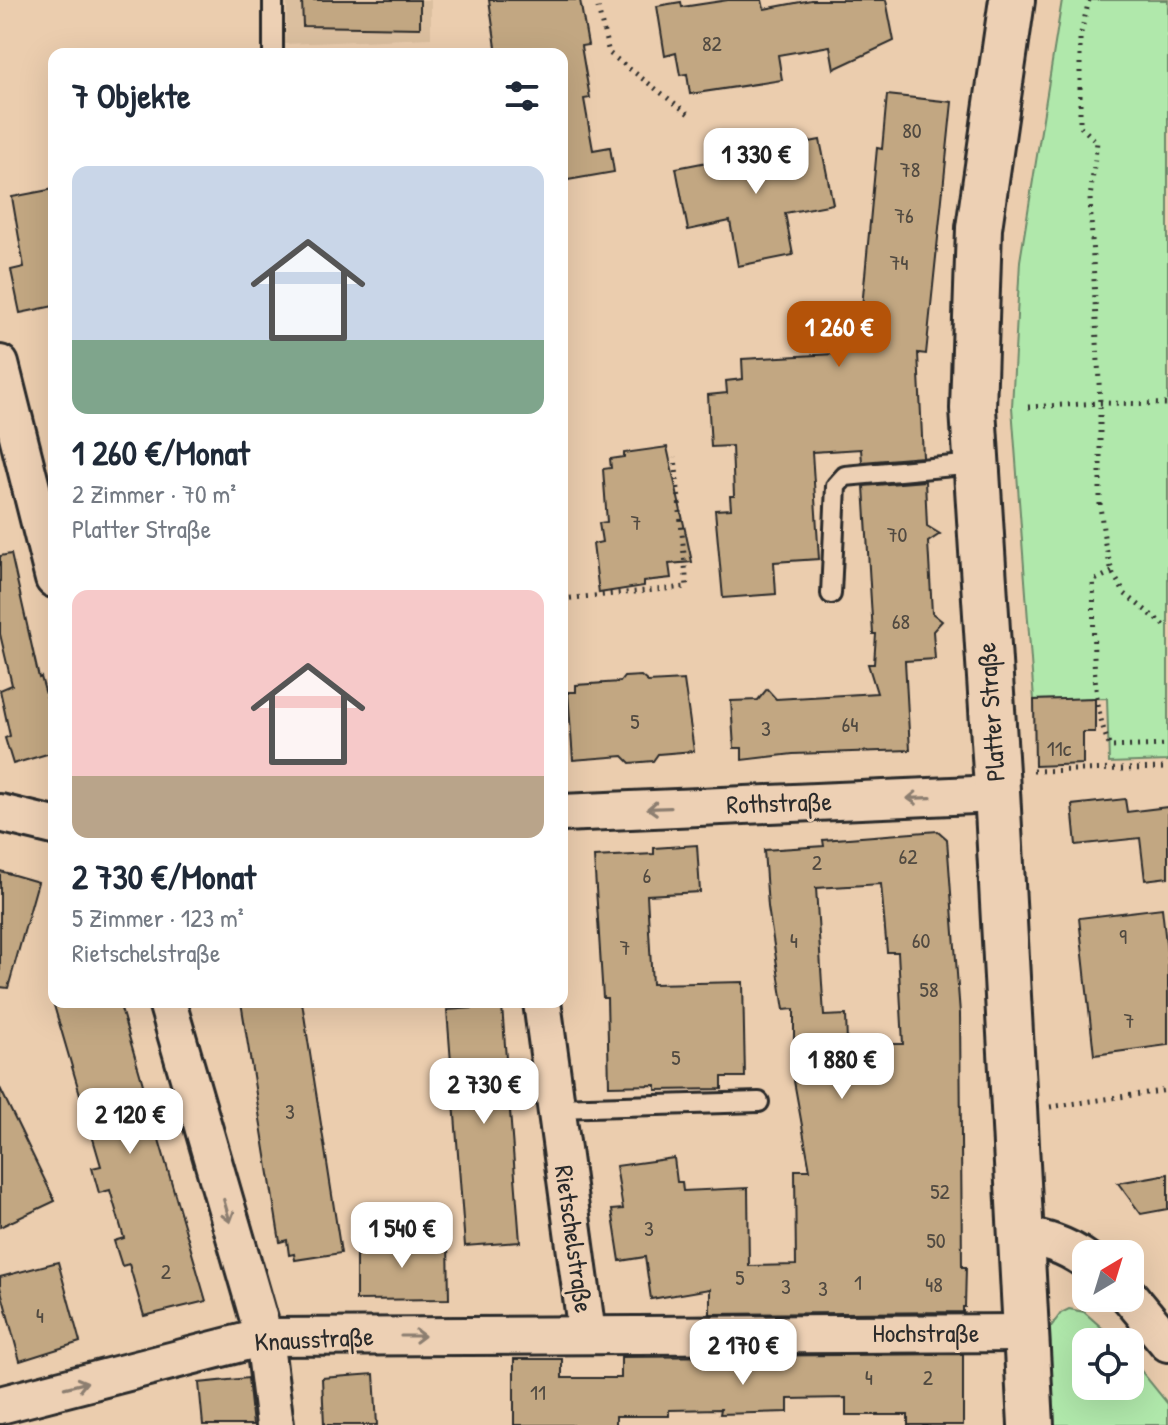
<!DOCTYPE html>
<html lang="de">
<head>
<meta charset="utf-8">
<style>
  body { margin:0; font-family:"Patrick Hand",sans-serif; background:#f6f6f7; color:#1f2937; height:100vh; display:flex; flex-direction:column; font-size:30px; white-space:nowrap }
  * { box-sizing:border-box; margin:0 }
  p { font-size:26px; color:#747a83 }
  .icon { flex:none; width:44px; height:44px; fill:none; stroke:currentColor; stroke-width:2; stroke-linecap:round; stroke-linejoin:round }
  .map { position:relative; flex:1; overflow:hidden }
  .panel { position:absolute; left:48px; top:48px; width:520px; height:960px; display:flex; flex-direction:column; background:#fff; border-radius:16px; box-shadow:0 8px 32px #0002 }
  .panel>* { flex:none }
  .needle { width:52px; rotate:38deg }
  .controls { position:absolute; left:1072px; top:1240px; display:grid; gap:16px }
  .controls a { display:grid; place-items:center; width:72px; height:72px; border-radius:16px; background:#fff; box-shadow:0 8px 32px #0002; font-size:40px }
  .price { position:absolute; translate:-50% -68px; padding:0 18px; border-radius:16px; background:#fff; color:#222; font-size:26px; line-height:52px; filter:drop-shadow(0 2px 4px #0008) }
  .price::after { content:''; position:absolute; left:50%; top:48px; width:24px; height:18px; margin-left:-12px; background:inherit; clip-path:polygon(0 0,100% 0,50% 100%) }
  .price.selected { background:#b45309; color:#fff }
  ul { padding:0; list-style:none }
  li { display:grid; align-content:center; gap:16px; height:424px; padding:0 24px }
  li span { display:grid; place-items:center; height:248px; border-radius:16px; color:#555 }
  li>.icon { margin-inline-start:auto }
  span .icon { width:144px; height:144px; fill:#fffc; stroke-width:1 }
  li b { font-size:34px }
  h2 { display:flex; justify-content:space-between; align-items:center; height:96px; padding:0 24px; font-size:34px }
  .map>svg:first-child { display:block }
  .built { fill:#dbbf9f }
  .green { fill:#b0e8ab; stroke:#6e8a6b; stroke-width:2 }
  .building { fill:#c2a782; stroke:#2b2b2b; stroke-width:2; fill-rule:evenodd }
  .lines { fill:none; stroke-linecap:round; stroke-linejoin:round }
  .service-casing { stroke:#2b2b2b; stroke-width:24 }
  .minor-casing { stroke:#2b2b2b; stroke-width:42 }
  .secondary-casing { stroke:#2b2b2b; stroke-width:50 }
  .path { stroke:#2b2b2b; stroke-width:5; stroke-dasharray:2 6; stroke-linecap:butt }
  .service { stroke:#edd0b4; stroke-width:18 }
  .minor { stroke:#edd0b4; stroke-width:36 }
  .secondary { stroke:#edd0b4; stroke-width:44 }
  .oneway { stroke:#8c7e70 }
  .labels { text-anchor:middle; stroke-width:6; stroke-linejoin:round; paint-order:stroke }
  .number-label { font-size:22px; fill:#514a41 }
  .street-label { font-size:26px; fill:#2b2b2b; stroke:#edd0b4 }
</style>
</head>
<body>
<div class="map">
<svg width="1168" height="1425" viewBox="0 0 1168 1425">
  <rect width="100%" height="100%" fill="#ebcdae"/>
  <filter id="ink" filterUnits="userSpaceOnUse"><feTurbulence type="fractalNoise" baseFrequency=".0125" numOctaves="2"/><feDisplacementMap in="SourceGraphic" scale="16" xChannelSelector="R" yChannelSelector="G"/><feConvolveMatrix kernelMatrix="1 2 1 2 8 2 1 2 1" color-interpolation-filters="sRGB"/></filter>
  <g filter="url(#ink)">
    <polygon class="built" points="287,0 431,0 431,38 285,44"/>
    <g class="green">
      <polygon points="1062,0 1168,0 1168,761 1109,763 1107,698 1034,700 1012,407 1020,261"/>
      <polygon points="1069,1309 1084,1312 1118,1342 1086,1342 1086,1386 1130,1386 1130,1357 1168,1404 1168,1425 1052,1425 1050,1328 1061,1313"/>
    </g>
    <g class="building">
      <polygon points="302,0 420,0 420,28 303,26"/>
      <polygon points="489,0 580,0 588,45 581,46 590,98 584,99 593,150 610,147 614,172 562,181 562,54 497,54"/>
      <polygon points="728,0 762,0 764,9 811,0 886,0 894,41 834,69 830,46 778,55 782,80 690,94 687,74 680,75 676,53 665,56 657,6 681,2 682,7"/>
      <polygon points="887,95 952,102 926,354 918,353 923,457 862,462 861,449 812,452 819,559 774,562 776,594 723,598 715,510 731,509 730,496 734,496 732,446 711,447 708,395 727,393 726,381 743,379 742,359 852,353 853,339 859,339 877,148 882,149"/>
      <polygon points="820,140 833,204 785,213 793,255 738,266 730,221 688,230 676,168"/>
      <polygon points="54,189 54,306 20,313 11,270 24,267 12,197"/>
      <polygon points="667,447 692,562 669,564 671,578 644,581 644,586 599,593 593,544 602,542 599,523 607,522 603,469 611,468 610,459 624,457 624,453"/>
      <polygon points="925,481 927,526 940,534 928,542 932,613 942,621 933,631 935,659 905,661 910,750 793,754 742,760 742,748 734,748 731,701 758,700 767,689 776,699 877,693 868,664 874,664 876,634 873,634 864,486"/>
      <polygon points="11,554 39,678 41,677 54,723 54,752 13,764 5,738 10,736 0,690 12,685 0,634 0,556"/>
      <polygon points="641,676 648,682 684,680 694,751 658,754 653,761 630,763 623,756 573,760 568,692 576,692 576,685 620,682 624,677"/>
      <polygon points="1095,698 1095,732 1083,732 1083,764 1035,766 1034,700"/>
      <polygon points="1125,799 1127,812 1168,807 1168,877 1145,880 1140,838 1076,845 1072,805"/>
      <path d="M 938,831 L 947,839 L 960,1014 L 962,1267 L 966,1267 L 965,1307 L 963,1307 L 963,1312 L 710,1314 L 710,1289 L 651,1299 L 645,1257 L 620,1261 L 612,1210 L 623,1209 L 616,1166 L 674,1158 L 677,1182 L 682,1182 L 683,1191 L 748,1188 L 749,1266 L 796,1265 L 795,1170 L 810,1170 L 794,1081 L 794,1009 L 784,1010 L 768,907 L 764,850 L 824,846 L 823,840 ZM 881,884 L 887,952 L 898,952 L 903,1044 L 847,1044 L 846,1015 L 824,1016 L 816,888 Z"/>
      <polygon points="697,845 700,892 647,895 652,984 743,982 745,1077 722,1077 722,1089 656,1090 656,1085 609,1086 607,998 603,998 594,857 654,854 654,848"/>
      <polygon points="0,871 38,882 8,988 0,987"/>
      <polygon points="1162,908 1168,961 1168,1045 1094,1055 1079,918"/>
      <polygon points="53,1002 119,1002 206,1301 144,1316 129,1264 122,1266 114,1241 124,1238 110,1190 99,1193 92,1168 101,1166"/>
      <polygon points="241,1002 302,1002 341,1253 295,1260 294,1254 289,1255 287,1240 280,1242"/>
      <polygon points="502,1006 520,1242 465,1246 447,1010"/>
      <polygon points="0,1088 55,1201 0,1227"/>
      <polygon points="1168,1174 1168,1209 1141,1214 1118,1183"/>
      <polygon points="448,1240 449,1299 356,1300 356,1241"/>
      <polygon points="58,1262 80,1342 20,1361 0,1287 0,1277"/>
      <polygon points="963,1354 963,1425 908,1425 908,1415 846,1415 846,1398 788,1399 788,1412 720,1414 721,1409 669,1410 669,1416 616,1416 616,1425 514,1425 514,1359 562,1359 562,1378 621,1378 621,1357"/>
      <polygon points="374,1374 377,1425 324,1425 322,1378"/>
      <polygon points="248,1378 253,1425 203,1425 199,1383"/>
    </g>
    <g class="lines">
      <defs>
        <g id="service">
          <polyline points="273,0 273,54"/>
          <polyline points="831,594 836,486 845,476 975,464"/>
          <polyline points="556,1108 759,1102"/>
        </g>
        <g id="minor">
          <polyline points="0,364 54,579"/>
          <polyline points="0,813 54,826"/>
          <polyline points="562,813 997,794"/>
          <polyline points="167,1002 264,1337 275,1425"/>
          <polyline points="542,1002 587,1334"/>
          <path d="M 1020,1235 C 1044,1239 1065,1245 1086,1260"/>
          <polyline points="1130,1297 1168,1343"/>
          <polyline points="0,1405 264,1337 1026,1333"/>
        </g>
        <polyline id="secondary" points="1012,0 979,228 973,409 996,772 1031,1425"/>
      </defs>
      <use href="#service" class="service-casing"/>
      <use href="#minor" class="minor-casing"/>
      <use href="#secondary" class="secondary-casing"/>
      <g class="path">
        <polyline points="596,0 609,53 690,115"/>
        <polyline points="1089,0 1080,37 1080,126 1097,142 1090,198 1100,403 1100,506 1105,544 1112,572 1125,594 1168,628"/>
        <polyline points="1028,407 1100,403 1168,404"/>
        <path d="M 1112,572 L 1093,581 C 1095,634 1089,699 1110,747 L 1168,745"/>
        <polyline points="562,599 687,587 675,457"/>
        <polyline points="1033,771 1168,768"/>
        <polyline points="1050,1107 1168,1090"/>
      </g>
      <use href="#service" class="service"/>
      <use href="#minor" class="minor"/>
      <use href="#secondary" class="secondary"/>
    </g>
    <defs><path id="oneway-shaft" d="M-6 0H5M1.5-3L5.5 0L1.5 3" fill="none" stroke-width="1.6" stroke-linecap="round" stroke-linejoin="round" transform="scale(2)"/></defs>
    <g class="oneway">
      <use href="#oneway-shaft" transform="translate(919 798) rotate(178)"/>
      <use href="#oneway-shaft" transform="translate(659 808) rotate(178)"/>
      <use href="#oneway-shaft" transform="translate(227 1211) rotate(74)"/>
      <use href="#oneway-shaft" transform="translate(413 1336)"/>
      <use href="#oneway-shaft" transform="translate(76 1385) rotate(-14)"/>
    </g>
  </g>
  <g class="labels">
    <g class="number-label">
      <text x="712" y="51">82</text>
      <text x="912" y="138">80</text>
      <text x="910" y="177">78</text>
      <text x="904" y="223">76</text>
      <text x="899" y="270">74</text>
      <text x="636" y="530">7</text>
      <text x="897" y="542">70</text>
      <text x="901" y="629">68</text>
      <text x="635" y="729">5</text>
      <text x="850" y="732">64</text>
      <text x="766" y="736">3</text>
      <text x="1059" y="756">11c</text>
      <text x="908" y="864">62</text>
      <text x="817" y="870">2</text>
      <text x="647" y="883">6</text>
      <text x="1123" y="944">9</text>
      <text x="794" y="948">4</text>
      <text x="921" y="948">60</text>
      <text x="625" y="955">7</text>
      <text x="929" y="997">58</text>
      <text x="1129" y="1028">7</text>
      <text x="676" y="1065">5</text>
      <text x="290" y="1119">3</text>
      <text x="940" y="1199">52</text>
      <text x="649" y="1236">3</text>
      <text x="936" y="1248">50</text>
      <text x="166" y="1279">2</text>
      <text x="740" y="1285">5</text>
      <text x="858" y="1290">1</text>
      <text x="934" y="1292">48</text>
      <text x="786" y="1294">3</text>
      <text x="823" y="1296">3</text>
      <text x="40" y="1323">4</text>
      <text x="869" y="1385">4</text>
      <text x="928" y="1385">2</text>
      <text x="538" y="1400">11</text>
    </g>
    <g class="street-label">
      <text transform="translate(991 712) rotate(-94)" y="9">Platter Straße</text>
      <text transform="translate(779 803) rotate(-2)" y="9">Rothstraße</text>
      <text transform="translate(574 1239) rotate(82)" y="9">Rietschelstraße</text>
      <text x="926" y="1342">Hochstraße</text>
      <text transform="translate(314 1339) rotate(-3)" y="9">Knausstraße</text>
    </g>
  </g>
</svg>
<div class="controls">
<a><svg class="needle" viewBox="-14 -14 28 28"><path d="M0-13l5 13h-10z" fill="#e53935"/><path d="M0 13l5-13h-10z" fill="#747a83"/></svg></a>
<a><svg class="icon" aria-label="locate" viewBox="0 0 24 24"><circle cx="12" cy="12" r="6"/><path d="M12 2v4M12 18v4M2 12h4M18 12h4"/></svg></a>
</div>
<b class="price" style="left:756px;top:196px">1 330 €</b>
<b class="price selected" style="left:839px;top:369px">1 260 €</b>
<b class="price" style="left:842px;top:1101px">1 880 €</b>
<b class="price" style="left:484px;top:1126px">2 730 €</b>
<b class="price" style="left:130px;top:1156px">2 120 €</b>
<b class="price" style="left:402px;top:1270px">1 540 €</b>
<b class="price" style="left:743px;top:1387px">2 170 €</b>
<section class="panel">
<h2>7 Objekte<svg class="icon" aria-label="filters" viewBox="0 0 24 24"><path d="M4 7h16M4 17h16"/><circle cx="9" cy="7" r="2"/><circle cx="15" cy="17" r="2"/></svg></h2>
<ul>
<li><span style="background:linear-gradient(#c9d6e8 70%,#7fa58c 0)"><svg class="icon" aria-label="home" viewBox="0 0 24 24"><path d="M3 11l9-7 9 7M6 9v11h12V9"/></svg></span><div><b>1 260 €/Monat</b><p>2 Zimmer · 70 m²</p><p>Platter Straße</p></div></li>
<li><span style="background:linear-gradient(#f6c9c9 75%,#b9a48a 0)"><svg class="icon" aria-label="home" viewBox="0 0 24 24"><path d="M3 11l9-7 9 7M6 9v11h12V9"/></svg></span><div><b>2 730 €/Monat</b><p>5 Zimmer · 123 m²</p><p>Rietschelstraße</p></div></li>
</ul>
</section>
</div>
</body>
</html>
